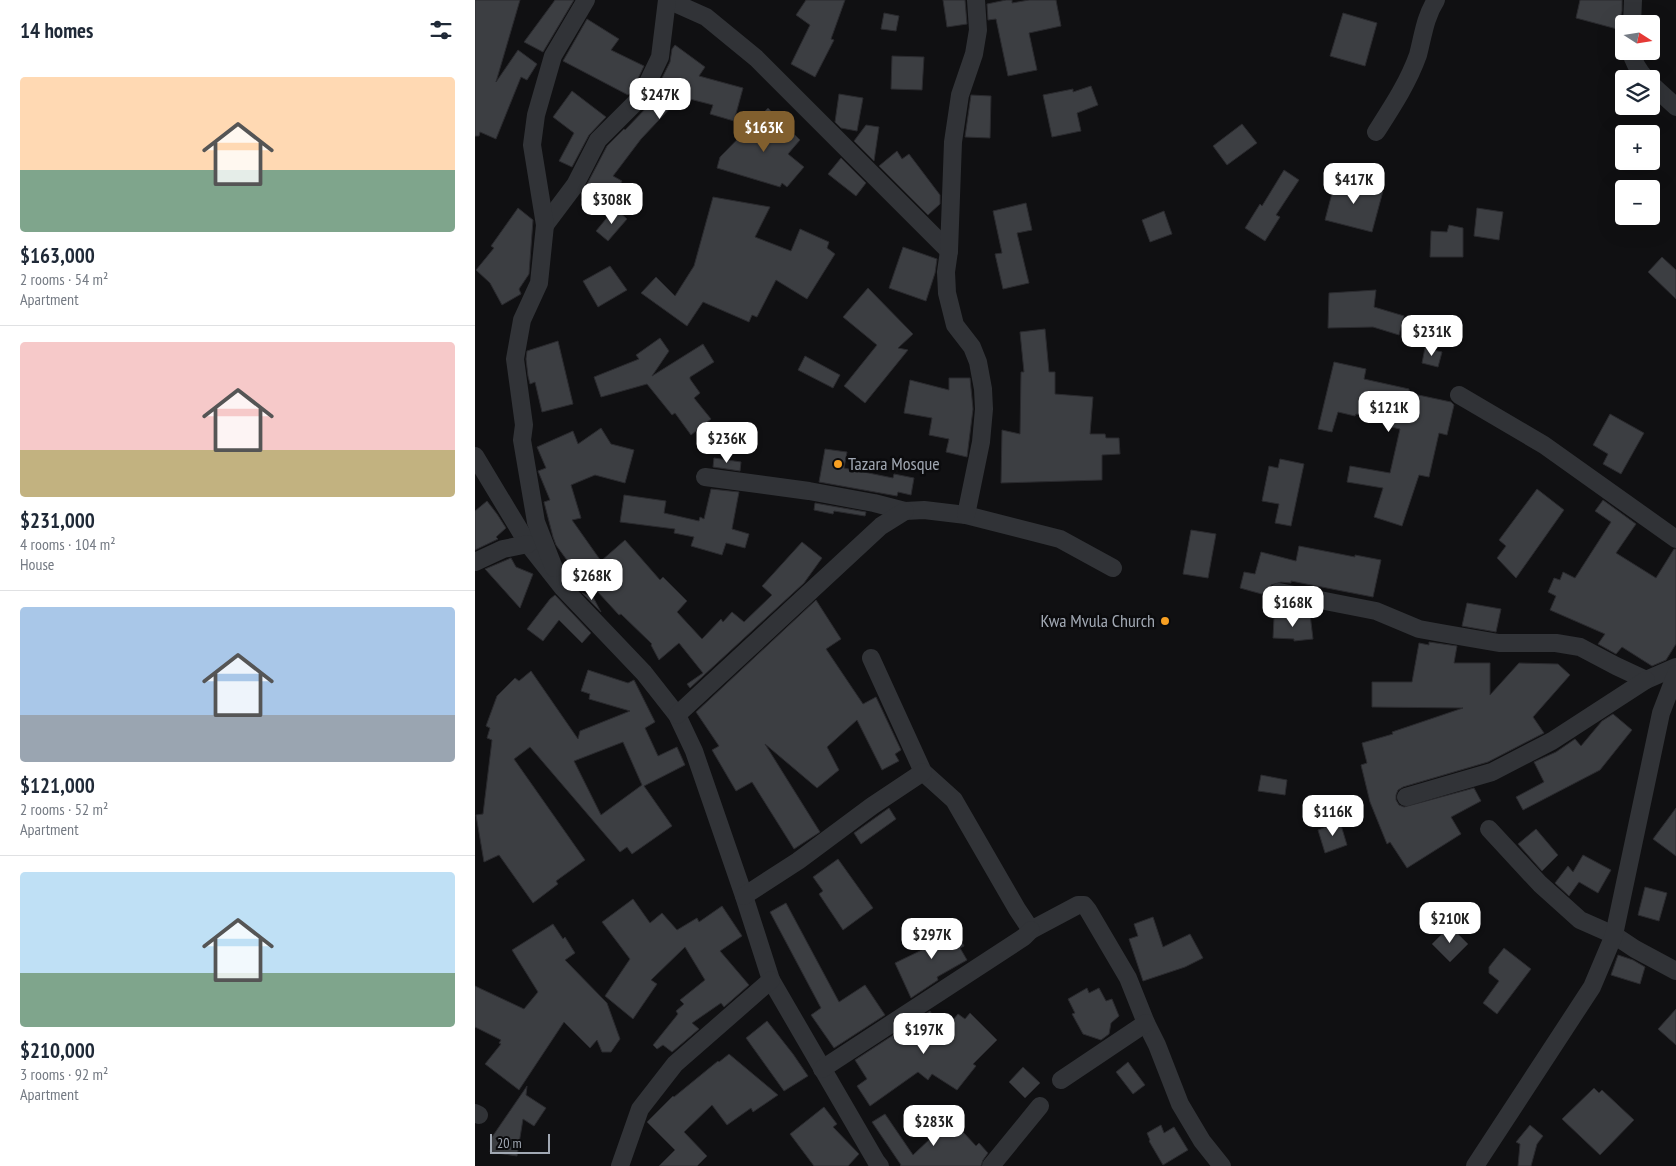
<!DOCTYPE html>
<html lang="en">
<head>
<meta charset="utf-8">
<style>
  body { margin:0; font-family:"PT Sans Narrow",sans-serif; background:#f2f2f3; color:#1f2937; height:100vh; display:flex; flex-direction:column; font-size:19px; white-space:nowrap }
  * { box-sizing:border-box; margin:0 }
  p { font-size:16px; color:#747a83 }
  .icon { flex:none; width:28px; height:28px; fill:none; stroke:currentColor; stroke-width:2; stroke-linecap:round; stroke-linejoin:round }
  .map { position:relative; flex:1; overflow:hidden }
  .side { display:flex; flex-direction:column; background:#fff; width:475px }
  .side>* { flex:none }
  .needle { width:32px; rotate:102deg }
  .fabs { position:absolute; left:1140px; top:15px; display:grid; gap:10px }
  .fabs a { display:grid; place-items:center; width:45px; height:45px; border-radius:5px; background:#fff; box-shadow:0 5px 20px #0002; font-size:25px }
  .scale { position:absolute; left:15px; bottom:12px; width:60px; box-sizing:border-box; padding-left:5px; border:2px solid #a1a8b3; border-top:0; font-size:14px; line-height:18px; white-space:nowrap; color:#a1a8b3; -webkit-text-stroke:4px #0b0b0d; paint-order:stroke }
  .price { position:absolute; translate:-50% -42px; padding:0 11px; border-radius:10px; background:#fff; color:#222; font-size:16px; line-height:32px; filter:drop-shadow(0 1px 2px #0008) }
  .price::after { content:''; position:absolute; left:50%; top:30px; width:15px; height:11px; margin-left:-8px; background:inherit; clip-path:polygon(0 0,100% 0,50% 100%) }
  .price.active { background:#815f2e; color:#fff }
  ul { padding:0; list-style:none }
  li { display:grid; align-content:center; gap:10px; height:265px; padding:0 20px }
  li+li { border-top:1px solid #e0e1e3 }
  li span { display:grid; place-items:center; height:155px; border-radius:5px; color:#555 }
  li>.icon { margin-inline-start:auto }
  span .icon { width:90px; height:90px; fill:#fffc; stroke-width:1 }
  li b { font-size:21px }
  h2 { display:flex; justify-content:space-between; align-items:center; height:60px; padding:0 20px; font-size:21px }
  main { display:flex; flex:1; min-height:0 }
  .map>svg:first-child { display:block }
  .building { fill:#3c3e42; stroke:#2a2a2e; fill-rule:evenodd }
  .lines { fill:none; stroke-linecap:round; stroke-linejoin:round }
  .street { stroke:#313337; stroke-width:18 }
  .poi-dot { fill:#f8a022; stroke:#0b0b0d; stroke-width:2 }
  .labels { text-anchor:middle; stroke-width:5; stroke-linejoin:round; paint-order:stroke }
  .poi-label { font-size:18px; fill:#a1a8b3; stroke:#0b0b0d; text-anchor:start }
</style>
</head>
<body>
<main>
<section class="side">
<h2>14 homes<svg class="icon" aria-label="filters" viewBox="0 0 24 24"><path d="M4 7h16M4 17h16"/><circle cx="9" cy="7" r="2"/><circle cx="15" cy="17" r="2"/></svg></h2>
<ul>
<li><span style="background:linear-gradient(#ffd9b3 60%,#7fa58c 0)"><svg class="icon" aria-label="home" viewBox="0 0 24 24"><path d="M3 11l9-7 9 7M6 9v11h12V9"/></svg></span><div><b>$163,000</b><p>2 rooms · 54 m²</p><p>Apartment</p></div></li>
<li><span style="background:linear-gradient(#f6c9c9 70%,#c2b280 0)"><svg class="icon" aria-label="home" viewBox="0 0 24 24"><path d="M3 11l9-7 9 7M6 9v11h12V9"/></svg></span><div><b>$231,000</b><p>4 rooms · 104 m²</p><p>House</p></div></li>
<li><span style="background:linear-gradient(#a9c7e8 70%,#9aa5b1 0)"><svg class="icon" aria-label="home" viewBox="0 0 24 24"><path d="M3 11l9-7 9 7M6 9v11h12V9"/></svg></span><div><b>$121,000</b><p>2 rooms · 52 m²</p><p>Apartment</p></div></li>
<li><span style="background:linear-gradient(#bfe0f5 65%,#7fa58c 0)"><svg class="icon" aria-label="home" viewBox="0 0 24 24"><path d="M3 11l9-7 9 7M6 9v11h12V9"/></svg></span><div><b>$210,000</b><p>3 rooms · 92 m²</p><p>Apartment</p></div></li>
</ul>
</section>
<div class="map">
<svg width="1201" height="1166" viewBox="0 0 1201 1166">
  <rect width="100%" height="100%" fill="#101012"/>
  <g class="building">
    <polygon points="0,0 45,0 21,82 43,50 62,64 52,80 46,77 21,139 5,132 4,136 0,136"/>
    <polygon points="80,0 99,0 68,52 49,42"/>
    <polygon points="331,0 370,0 356,39 359,40 340,77 316,64 335,25 321,15"/>
    <polygon points="468,0 490,0 492,24 472,27"/>
    <polygon points="531,0 537,0 537,3 554,0 581,0 586,26 554,33 562,70 533,76 521,19 513,20 512,4"/>
    <polygon points="1105,0 1147,0 1147,11 1142,29 1101,18"/>
    <polygon points="409,13 424,16 421,31 406,29"/>
    <polygon points="868,13 902,23 890,66 855,56"/>
    <polygon points="112,19 144,39 136,50 169,66 157,91 153,95 88,61"/>
    <polygon points="200,45 230,67 224,76 268,88 259,121 235,114 238,105 207,97 202,105 199,104 166,139 138,176 147,181 130,213 106,200 113,187 111,186 132,146 149,129 150,130 173,106 195,62 197,49"/>
    <polygon points="417,56 449,57 447,90 416,89"/>
    <polygon points="616,86 623,105 602,113 606,131 577,137 568,95 598,89 598,92"/>
    <polygon points="97,91 131,117 114,135 97,167 84,161 99,133 78,117"/>
    <polygon points="364,94 388,98 382,131 366,128 360,122"/>
    <polygon points="496,95 516,96 515,138 490,137"/>
    <polygon points="293,108 325,140 313,154 329,167 312,187 307,183 305,187 242,168 245,157"/>
    <polygon points="767,124 782,143 752,165 738,146"/>
    <polygon points="391,125 404,127 399,161 379,141"/>
    <polygon points="422,151 427,159 434,154 465,195 465,204 453,215 404,166"/>
    <polygon points="366,158 391,183 381,196 353,174"/>
    <polygon points="809,170 824,180 801,215 805,217 790,241 770,228 785,204 787,206"/>
    <polygon points="861,178 908,191 897,232 850,220"/>
    <polygon points="238,197 295,207 280,237 316,251 325,229 354,242 352,248 360,254 332,299 301,280 282,317 277,315 274,322 228,302 212,326 166,293 181,277 200,296 219,266"/>
    <polygon points="551,203 557,230 542,233 554,283 528,289 520,254 527,253 518,211"/>
    <polygon points="43,208 58,220 54,274 44,289 46,294 27,305 15,283 1,270 19,248 16,246"/>
    <polygon points="140,208 152,219 133,241 121,231"/>
    <polygon points="1002,208 1028,212 1024,240 999,236"/>
    <polygon points="689,211 697,234 675,242 667,220"/>
    <polygon points="974,225 988,228 988,257 955,257 956,231 972,232"/>
    <polygon points="428,247 462,259 460,273 451,301 414,288"/>
    <polygon points="1187,257 1201,270 1201,299 1173,272"/>
    <polygon points="135,266 152,290 123,307 108,281"/>
    <polygon points="393,288 438,334 423,348 433,350 390,403 369,386 402,345 368,317"/>
    <polygon points="901,290 899,307 929,316 924,335 898,327 853,328 854,293"/>
    <polygon points="570,329 574,372 580,372 580,394 618,397 615,434 630,434 631,438 644,438 645,454 627,455 627,480 526,483 527,430 545,434 546,372 549,372 545,332"/>
    <polygon points="185,338 194,351 177,376 228,344 239,362 215,377 215,379 225,393 219,398 236,419 216,435 200,413 197,415 172,384 126,397 119,377 164,359 161,355"/>
    <polygon points="83,341 98,404 67,412 60,382 55,384 53,376 51,359 52,351"/>
    <polygon points="950,348 967,352 963,367 947,363"/>
    <polygon points="330,356 365,375 358,388 323,370"/>
    <polygon points="859,362 891,369 889,379 934,389 934,393 976,402 979,405 972,435 964,433 954,477 944,475 927,526 899,517 908,488 872,482 875,466 915,473 925,429 912,426 913,421 881,414 880,416 863,412 857,432 843,429"/>
    <polygon points="474,378 495,378 498,409 492,457 471,452 474,439 454,435 457,418 429,413 435,380 474,390"/>
    <polygon points="1135,414 1169,433 1146,474 1128,464 1133,454 1118,445"/>
    <polygon points="126,428 136,444 159,450 150,483 120,475 96,485 106,518 97,520 126,561 150,540 185,580 188,577 212,601 202,612 227,639 246,619 248,622 257,612 269,622 297,595 287,586 327,542 347,558 329,583 215,688 212,684 228,673 204,643 184,660 176,645 177,644 146,614 144,615 111,579 107,581 81,545 78,537 69,502 75,500 63,471 71,468 62,447 98,431 103,444"/>
    <polygon points="350,449 372,452 369,468 418,478 419,474 439,478 436,495 423,492 422,496 344,482"/>
    <polygon points="239,458 266,462 265,471 238,467"/>
    <polygon points="805,459 829,464 816,526 800,523 804,504 787,501 794,466 803,468"/>
    <polygon points="236,489 264,492 257,529 274,534 270,548 251,543 247,555 216,546 219,537 199,533 200,529 145,522 149,495 191,501 189,513 224,521 225,517 229,519"/>
    <polygon points="1062,489 1089,510 1041,578 1022,558 1031,546 1024,540"/>
    <polygon points="1128,500 1161,524 1141,553 1181,578 1199,549 1201,549 1201,644 1191,660 1177,666 1147,647 1141,654 1123,644 1130,634 1075,610 1081,596 1073,592 1079,578 1085,580 1088,572 1100,578 1136,522 1120,511"/>
    <polygon points="12,501 22,514 31,528 21,537 23,539 0,550 0,511"/>
    <polygon points="340,503 391,512 390,516 359,511 358,514 339,510"/>
    <polygon points="716,530 741,534 733,578 708,574"/>
    <polygon points="824,546 880,557 880,555 906,560 898,597 816,581 816,583 806,582 796,585 794,590 794,596 765,588 769,572 780,574 786,552 821,561"/>
    <polygon points="36,558 41,567 58,574 45,608 10,569"/>
    <polygon points="107,593 118,597 126,612"/>
    <polygon points="80,595 116,633 107,643 84,620 68,641 52,629 75,599"/>
    <polygon points="341,600 366,639 351,649 388,704 401,697 426,750 420,754 424,761 407,770 382,720 352,747 364,770 342,788 290,744 345,832 319,849 277,782 261,791 237,750 244,746 221,712"/>
    <polygon points="992,603 1026,609 1021,632 987,626"/>
    <polygon points="835,614 838,639 819,641 819,639 798,638 799,618"/>
    <polygon points="954,642 982,646 979,663 1015,663 1015,695 1044,663 1083,664 1095,675 1058,717 1069,733 1013,762 928,787 923,790 921,795 921,800 924,805 929,807 999,788 1006,801 976,817 986,834 932,868 915,842 912,844 895,802 886,765 892,763 887,743 918,734 917,732 988,708 897,707 897,682 937,682 944,643 954,645"/>
    <path d="M 113,670 L 153,683 L 159,680 L 180,722 L 170,728 L 183,756 L 202,747 L 210,765 L 169,786 L 197,826 L 157,854 L 152,847 L 145,852 L 55,747 L 39,759 L 110,860 L 81,881 L 83,884 L 58,903 L 24,855 L 9,862 L 1,815 L 8,814 L 17,740 L 12,738 L 15,728 L 11,726 L 22,696 L 40,678 L 44,681 L 56,671 L 103,739 L 105,731 L 155,711 L 114,699 L 115,694 L 106,691 ZM 148,742 L 167,785 L 126,815 L 99,761 Z"/>
    <polygon points="1138,714 1157,730 1125,770 1048,810 1041,797 1069,782 1059,762 1081,752 1100,739 1106,746 1127,721"/>
    <polygon points="786,775 812,780 810,795 783,791"/>
    <polygon points="414,808 421,819 386,844 379,833"/>
    <polygon points="1201,808 1201,856 1178,839"/>
    <polygon points="865,822 872,845 850,853 843,830"/>
    <polygon points="1061,829 1083,855 1067,871 1043,844"/>
    <polygon points="1108,855 1136,870 1123,893 1104,882 1094,896 1080,883 1093,866 1098,872"/>
    <polygon points="363,859 398,908 368,930 344,894 348,891 338,877"/>
    <polygon points="1170,887 1192,893 1184,921 1163,915"/>
    <polygon points="158,899 175,923 187,913 202,930 222,918 224,922 247,906 267,936 245,951 274,985 249,1007 246,1003 217,1023 224,1029 197,1052 188,1045 182,1049 178,1045 203,1014 201,1011 209,1004 205,1000 230,980 210,947 176,980 182,984 158,1019 130,996 155,959 127,922"/>
    <polygon points="311,903 364,1002 390,985 410,1015 359,1048 336,1015 346,1008 295,912"/>
    <polygon points="678,917 688,947 715,934 728,958 710,967 668,981 654,939 663,936 659,924"/>
    <polygon points="472,923 476,930 480,929 489,946 485,948 492,960 462,977 463,980 436,998 420,963 453,947 447,936"/>
    <polygon points="78,924 88,939 90,937 100,953 90,960 132,1003 145,1039 136,1052 127,1052 122,1040 115,1048 89,1022 44,1090 10,1064 26,1044 24,1043 26,1040 0,1027 0,986 49,1009 63,992 37,950"/>
    <polygon points="975,926 993,944 975,962 957,944"/>
    <polygon points="1029,948 1056,969 1022,1014 1008,1003 1024,981 1014,973 1014,967"/>
    <polygon points="1143,955 1158,960 1170,967 1165,984 1136,975"/>
    <polygon points="612,988 614,993 624,988 631,1001 637,999 644,1016 636,1023 634,1034 626,1040 608,1034 597,1014 600,1013 593,999"/>
    <polygon points="1201,1009 1201,1045 1183,1029"/>
    <polygon points="455,1011 468,1032 483,1014 490,1019 495,1013 522,1040 498,1064 501,1066 482,1090 457,1074 453,1080 443,1072 395,1106 382,1086 392,1079 380,1060"/>
    <polygon points="292,1021 318,1054 333,1076 309,1091 271,1038"/>
    <polygon points="254,1054 303,1095 278,1112 276,1108 252,1125 237,1105 209,1132 232,1156 222,1166 184,1166 200,1150 172,1122 198,1096 199,1097 243,1061 244,1062"/>
    <polygon points="653,1062 670,1085 658,1094 641,1072"/>
    <polygon points="548,1067 565,1083 550,1098 534,1082"/>
    <polygon points="52,1086 51,1095 71,1108 59,1126 48,1119 42,1156 15,1152 17,1137"/>
    <polygon points="1119,1088 1124,1093 1127,1090 1159,1120 1125,1155 1087,1119"/>
    <polygon points="349,1107 362,1124 358,1127 384,1154 373,1166 339,1166 315,1134"/>
    <polygon points="410,1114 438,1155 476,1119 501,1146 504,1143 513,1153 508,1160 506,1166 425,1166 426,1165 397,1122"/>
    <polygon points="686,1125 689,1133 699,1127 713,1150 688,1165 674,1141 675,1140 672,1133"/>
    <polygon points="1055,1125 1068,1136 1062,1144 1056,1166 1043,1166 1045,1144 1041,1142"/>
  </g>
  <g class="lines">
    <g class="street">
      <polyline points="193,0 231,17 281,58 474,251"/>
      <polyline points="1157,24 1158,0"/>
      <path d="M 1156,51 C 1158,62 1164,71 1171,79"/>
      <polyline points="1176,84 1201,107"/>
      <path d="M 901,132 C 917,107 933,83 943,55 C 948,36 950,17 961,0"/>
      <polyline points="70,225 100,185 123,140 166,97 185,57 192,0"/>
      <polyline points="984,395 1069,445 1201,539"/>
      <polyline points="0,456 53,544 87,587 169,673 202,715 219,751 269,896 296,980 401,1161 405,1166"/>
      <polyline points="230,477 334,491 399,503 430,511 449,510 491,515 585,539 638,568"/>
      <polyline points="491,515 506,442 509,409 508,389 503,362 497,347 480,325 472,293 471,272 474,251 478,142 485,95 499,54 503,30 501,0"/>
      <polyline points="0,562 28,549 53,544"/>
      <polyline points="79,568 61,522 47,440 49,425 40,359 47,320 64,283 70,225 57,145 61,115 78,56 111,0"/>
      <polyline points="804,592 901,611 944,629 966,633 1024,643 1081,643 1105,647 1141,666 1171,680 1201,667"/>
      <polyline points="396,658 448,772 479,800 542,909 556,930 603,905 609,905 613,910 653,978 671,1023 682,1045 705,1104 727,1141 747,1166"/>
      <polyline points="202,715 406,526 430,511"/>
      <polyline points="931,797 1017,772 1077,741 1171,680"/>
      <polyline points="1014,829 1065,884 1105,920 1139,935 1160,949 1201,971"/>
      <polyline points="269,896 323,861 397,806 448,772"/>
      <polyline points="347,1069 549,937 556,930"/>
      <polyline points="586,1080 671,1023"/>
      <polyline points="0,1113 4,1115"/>
      <polyline points="145,1166 165,1109 200,1064 296,980"/>
      <polyline points="516,1166 565,1106"/>
      <polyline points="1000,1166 1117,987 1139,935 1186,713 1201,674"/>
    </g>
  </g>
  <g class="poi-dot">
    <circle cx="363" cy="464" r="5"/>
    <circle cx="690" cy="621" r="5"/>
  </g>
  <g class="labels">
    <g class="poi-label">
      <text x="373" y="470">Tazara Mosque</text>
      <text x="680" y="627" text-anchor="end">Kwa Mvula Church</text>
    </g>
  </g>
</svg>
<div class="fabs">
<a><svg class="needle" viewBox="-14 -14 28 28"><path d="M0-13l5 13h-10z" fill="#e53935"/><path d="M0 13l5-13h-10z" fill="#747a83"/></svg></a>
<a><svg class="icon" aria-label="layers" viewBox="0 0 24 24"><path d="M12 4l9 5-9 5-9-5zM3 14l9 5 9-5"/></svg></a>
<a>+</a>
<a>−</a>
</div>
<div class="scale">20 m</div>
<b class="price" style="left:185px;top:120px">$247K</b>
<b class="price active" style="left:289px;top:153px">$163K</b>
<b class="price" style="left:879px;top:205px">$417K</b>
<b class="price" style="left:137px;top:225px">$308K</b>
<b class="price" style="left:957px;top:357px">$231K</b>
<b class="price" style="left:914px;top:433px">$121K</b>
<b class="price" style="left:252px;top:464px">$236K</b>
<b class="price" style="left:117px;top:601px">$268K</b>
<b class="price" style="left:818px;top:628px">$168K</b>
<b class="price" style="left:858px;top:837px">$116K</b>
<b class="price" style="left:975px;top:944px">$210K</b>
<b class="price" style="left:457px;top:960px">$297K</b>
<b class="price" style="left:449px;top:1055px">$197K</b>
<b class="price" style="left:459px;top:1147px">$283K</b>
</div>
</main>
</body>
</html>
